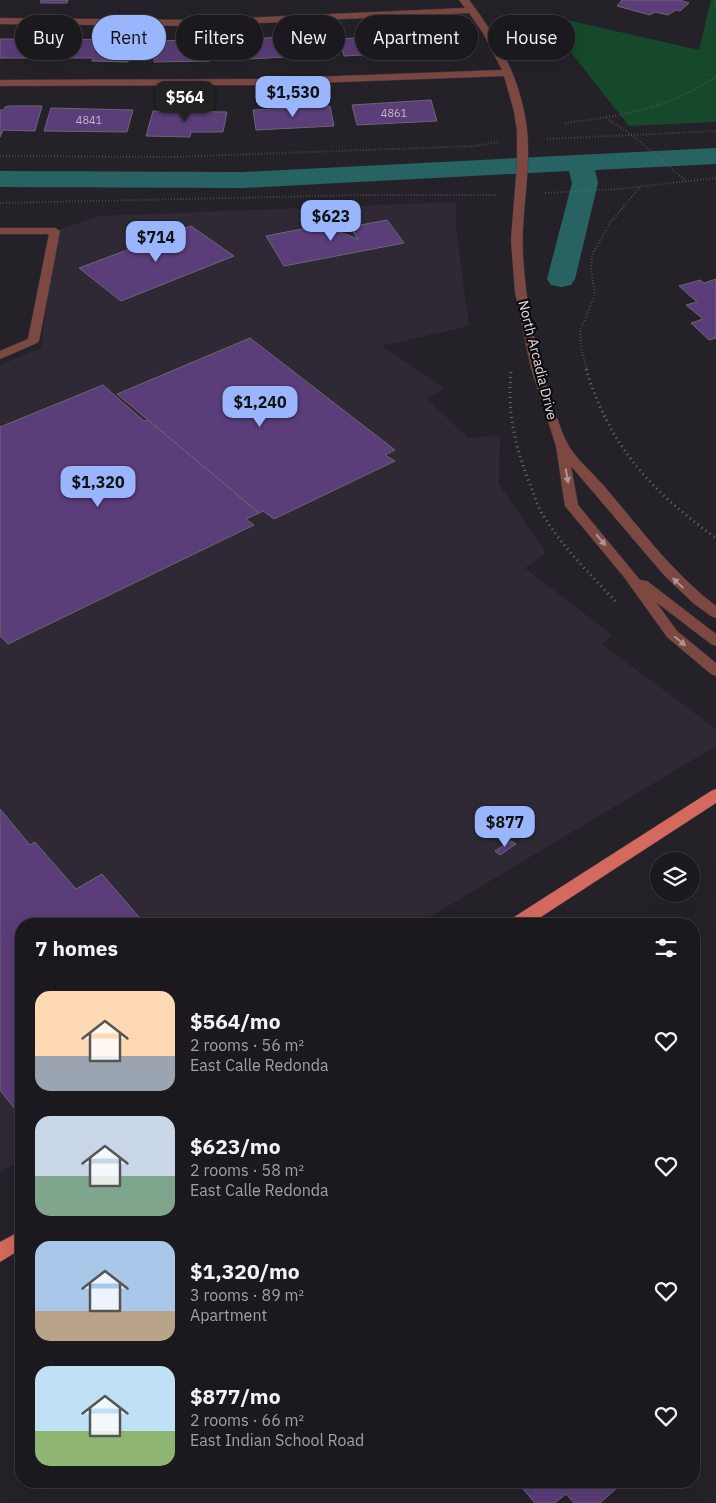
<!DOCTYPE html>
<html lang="en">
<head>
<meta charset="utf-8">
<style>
  body { margin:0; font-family:"IBM Plex Sans",sans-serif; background:#242227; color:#f1f3f6; height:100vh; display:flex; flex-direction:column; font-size:19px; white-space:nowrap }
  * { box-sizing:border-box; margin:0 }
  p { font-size:16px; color:#a0a0a4 }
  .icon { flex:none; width:28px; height:28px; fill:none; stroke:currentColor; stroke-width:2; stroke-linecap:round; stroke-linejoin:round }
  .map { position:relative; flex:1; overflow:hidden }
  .panel { position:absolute; left:15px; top:918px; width:685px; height:570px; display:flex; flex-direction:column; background:#1b191e; border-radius:20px; box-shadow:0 5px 20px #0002,0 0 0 1px #39383c }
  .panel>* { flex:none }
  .banner { position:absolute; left:15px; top:15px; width:686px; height:45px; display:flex; gap:10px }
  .controls { position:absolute; left:650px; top:852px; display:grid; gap:10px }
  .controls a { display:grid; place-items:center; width:50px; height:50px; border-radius:50%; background:#1b191e; box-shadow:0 5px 20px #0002,0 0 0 1px #39383c; font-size:25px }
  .price { position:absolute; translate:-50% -42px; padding:0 11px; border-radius:10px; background:#98b5fd; color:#111; font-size:16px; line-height:32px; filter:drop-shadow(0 1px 2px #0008) }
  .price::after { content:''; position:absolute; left:50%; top:30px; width:15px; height:11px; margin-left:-8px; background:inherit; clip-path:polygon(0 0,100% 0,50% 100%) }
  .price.active { background:#222; color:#fff }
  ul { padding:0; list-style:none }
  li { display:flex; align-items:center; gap:15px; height:125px; padding:0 20px }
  li span { display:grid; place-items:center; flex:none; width:140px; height:100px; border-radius:15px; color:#555 }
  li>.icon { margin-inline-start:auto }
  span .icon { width:60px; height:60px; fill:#fffc; stroke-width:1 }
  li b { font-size:21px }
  h2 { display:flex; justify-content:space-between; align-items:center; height:60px; padding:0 20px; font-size:21px }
  .chip { padding:0 18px; border-radius:22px; background:#1b191e; box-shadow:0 5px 20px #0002,0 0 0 1px #39383c; font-size:18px; line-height:45px }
  .chip.active { background:#98b5fd; color:#111 }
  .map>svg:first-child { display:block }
  .built { fill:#2e2935 }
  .green { fill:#16482b }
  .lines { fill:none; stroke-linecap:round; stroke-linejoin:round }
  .canal { fill:#286363; fill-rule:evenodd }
  .building { fill:#5b3d79; stroke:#6a676f }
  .minor-casing { stroke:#3e3c42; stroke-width:1 }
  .major-casing { stroke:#3e3c42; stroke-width:1 }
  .path-far1 { stroke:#6d6b71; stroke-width:2; stroke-dasharray:0.5 2.5; stroke-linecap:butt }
  .path { stroke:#6d6b71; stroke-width:3; stroke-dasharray:1 4; stroke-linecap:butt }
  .minor { fill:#7c4841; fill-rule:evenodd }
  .major { fill:#d46a5d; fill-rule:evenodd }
  .oneway { fill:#ae9492 }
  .labels { text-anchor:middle; stroke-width:4.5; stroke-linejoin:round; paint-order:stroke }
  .far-number-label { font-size:11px; fill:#c0b6c9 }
  .far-street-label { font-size:14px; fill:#e1dfe4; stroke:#0d0b0e }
</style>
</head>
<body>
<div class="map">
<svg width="716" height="1503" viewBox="0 0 716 1503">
  <rect width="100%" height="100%" fill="#242128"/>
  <polygon class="built" points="456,202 456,226 469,326 382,346 445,389 427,398 468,438 500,436 499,484 546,553 525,568 612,635 602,644 716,729 716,746 418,924 21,924 21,1160 0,1173 0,365 41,348 55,231 100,216"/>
  <polygon class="green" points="711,0 716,0 716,122 629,126 546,21 554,17 699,50"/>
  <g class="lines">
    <polygon class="canal" points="716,148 716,164 595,170 598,183 575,279 571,285 561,287 551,285 547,279 572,183 569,171 242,188 0,187 0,171 242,172"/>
  </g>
  <g class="building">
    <polygon points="41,0 68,0 67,3 40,3"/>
    <polygon points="622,0 680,0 689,3 680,11 676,10 668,15 655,12 650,15 617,6"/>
    <polygon points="392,33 394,36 427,34 433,51 344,56 339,39 371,37 370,34"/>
    <polygon points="321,35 325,55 248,59 245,39"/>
    <polygon points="0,39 33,39 27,58 0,58"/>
    <polygon points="57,39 134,40 128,62 92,61 93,58 51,58"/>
    <polygon points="231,39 231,57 210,58 210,61 154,62 155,41"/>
    <polygon points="431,100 437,121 357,125 352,105"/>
    <polygon points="9,106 42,106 35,131 3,130 0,137 0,110 4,110 5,107"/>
    <polygon points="330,106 334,126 256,130 253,110"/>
    <polygon points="51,108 133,110 127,132 44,131"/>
    <polygon points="153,111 227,112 223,132 191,132 190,137 146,136"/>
    <polygon points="387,220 404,243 284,266 266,236 322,225 358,239 350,227"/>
    <polygon points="191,226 234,256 121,301 79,268"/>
    <polygon points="716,279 716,338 709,340 691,323 703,319 686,305 697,302 679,286 700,280 704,283"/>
    <polygon points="250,338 395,450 385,455 395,461 274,519 263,511 259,513 117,394"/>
    <polygon points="103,385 144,421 148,420 259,513 246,519 254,525 8,644 0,636 0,427"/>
    <polygon points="0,809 30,845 35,842 76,889 102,874 145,924 21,924 21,1104 14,1108 0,1090"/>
    <polygon points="511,841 516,844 500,855 495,851"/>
    <polygon points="516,1481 625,1481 600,1503 574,1503 566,1494 555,1503 535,1503"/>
  </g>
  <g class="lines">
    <defs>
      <g id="minor">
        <path d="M 459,0 L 469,0 C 503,44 529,95 528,153 C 528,187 521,220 523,255 C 526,315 543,384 565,439 C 574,458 591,471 604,486 C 640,528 671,572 716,606 L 716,618 L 711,616 L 693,603 L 663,574 L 571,466 L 578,505 L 640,580 L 647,581 L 716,634 L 716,646 L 711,644 L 656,602 L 677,631 L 716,663 L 716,676 L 711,674 L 667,637 L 624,577 L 565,506 L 556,446 L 531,368 L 515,292 L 511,240 L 517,165 L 517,131 L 514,111 L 504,76 L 259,85 L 0,86 L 0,80 L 259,79 L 502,70 L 483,33 L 469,13 L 198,26 L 0,24 L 0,18 L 198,20 L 465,8 Z"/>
        <polygon points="0,228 55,228 60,231 39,341 37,343 0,359 0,351 28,339 49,234 0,234"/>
      </g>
      <g id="major">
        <polygon points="716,789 716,803 530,924 509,924 511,919 711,791"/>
        <polygon points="21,1231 21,1249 0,1262 0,1242"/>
      </g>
    </defs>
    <use href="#minor" class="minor-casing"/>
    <use href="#major" class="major-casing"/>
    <g class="path-far1">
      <polyline points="716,0 716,8"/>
      <polyline points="606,118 632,135 686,181"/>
      <path d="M 565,123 C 618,116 672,109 716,76"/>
      <polyline points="547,139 716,131"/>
      <polyline points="0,156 172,157 475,146 498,142"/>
      <polyline points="545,193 618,189 716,178"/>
      <polyline points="0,203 367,195 496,195"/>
      <polyline points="587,370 581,347 580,331 595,295 591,269 592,255 610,223 641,186"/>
    </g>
    <g class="path">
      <path d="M 586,369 C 610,447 651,491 716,538"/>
      <path d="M 511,372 C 507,412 515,447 530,484 C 534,494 537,506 543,515 C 563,548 591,575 617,603"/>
    </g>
    <use href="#minor" class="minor"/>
    <use href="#major" class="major"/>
  </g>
  <defs><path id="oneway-solid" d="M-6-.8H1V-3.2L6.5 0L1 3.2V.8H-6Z" transform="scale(1.25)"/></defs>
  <g class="oneway">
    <use href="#oneway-solid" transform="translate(567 476) rotate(80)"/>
    <use href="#oneway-solid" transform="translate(601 540) rotate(50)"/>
    <use href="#oneway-solid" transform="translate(678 583) rotate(-137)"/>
    <use href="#oneway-solid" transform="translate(680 641) rotate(40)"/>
  </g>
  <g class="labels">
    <g class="far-number-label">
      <text x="394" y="117">4861</text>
      <text x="89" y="124">4841</text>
    </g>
    <g class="far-street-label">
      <text transform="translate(538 360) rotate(76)" y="5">North Arcadia Drive</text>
    </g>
  </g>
</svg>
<div class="controls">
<a><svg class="icon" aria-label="layers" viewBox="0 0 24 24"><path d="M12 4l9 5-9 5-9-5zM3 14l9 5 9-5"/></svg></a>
</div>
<b class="price" style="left:293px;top:118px">$1,530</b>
<b class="price active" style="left:185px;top:123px">$564</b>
<b class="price" style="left:331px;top:242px">$623</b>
<b class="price" style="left:156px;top:263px">$714</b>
<b class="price" style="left:260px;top:428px">$1,240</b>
<b class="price" style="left:98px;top:508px">$1,320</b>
<b class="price" style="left:505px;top:848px">$877</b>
<div class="banner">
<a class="chip">Buy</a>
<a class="chip active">Rent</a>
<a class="chip">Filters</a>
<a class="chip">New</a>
<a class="chip">Apartment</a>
<a class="chip">House</a>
</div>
<section class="panel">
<h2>7 homes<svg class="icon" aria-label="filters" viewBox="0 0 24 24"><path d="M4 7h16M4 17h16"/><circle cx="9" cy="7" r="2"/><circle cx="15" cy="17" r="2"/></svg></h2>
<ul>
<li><span style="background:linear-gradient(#ffd9b3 65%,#9aa5b1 0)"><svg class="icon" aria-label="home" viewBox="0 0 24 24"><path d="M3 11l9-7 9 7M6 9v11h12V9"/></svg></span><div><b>$564/mo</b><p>2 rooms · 56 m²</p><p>East Calle Redonda</p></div><svg class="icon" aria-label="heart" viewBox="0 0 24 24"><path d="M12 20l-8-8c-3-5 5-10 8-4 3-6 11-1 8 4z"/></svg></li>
<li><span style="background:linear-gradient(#c9d6e8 60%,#7fa58c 0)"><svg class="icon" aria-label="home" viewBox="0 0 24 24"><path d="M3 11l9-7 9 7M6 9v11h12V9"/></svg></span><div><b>$623/mo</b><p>2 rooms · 58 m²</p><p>East Calle Redonda</p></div><svg class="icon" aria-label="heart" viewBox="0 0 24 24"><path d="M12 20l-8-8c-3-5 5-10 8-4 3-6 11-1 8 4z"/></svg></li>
<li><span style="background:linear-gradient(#a9c7e8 70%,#b9a48a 0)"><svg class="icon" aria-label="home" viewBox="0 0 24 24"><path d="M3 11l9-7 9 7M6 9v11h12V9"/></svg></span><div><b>$1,320/mo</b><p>3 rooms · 89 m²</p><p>Apartment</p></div><svg class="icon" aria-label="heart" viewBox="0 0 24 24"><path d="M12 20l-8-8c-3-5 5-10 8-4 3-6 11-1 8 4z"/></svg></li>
<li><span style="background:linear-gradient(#bfe0f5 65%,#8fb573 0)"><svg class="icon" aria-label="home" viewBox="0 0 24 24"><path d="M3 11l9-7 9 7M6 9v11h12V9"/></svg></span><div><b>$877/mo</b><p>2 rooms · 66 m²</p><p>East Indian School Road</p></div><svg class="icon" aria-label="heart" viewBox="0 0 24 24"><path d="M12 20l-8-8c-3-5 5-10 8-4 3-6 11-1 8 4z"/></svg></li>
</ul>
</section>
</div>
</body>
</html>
